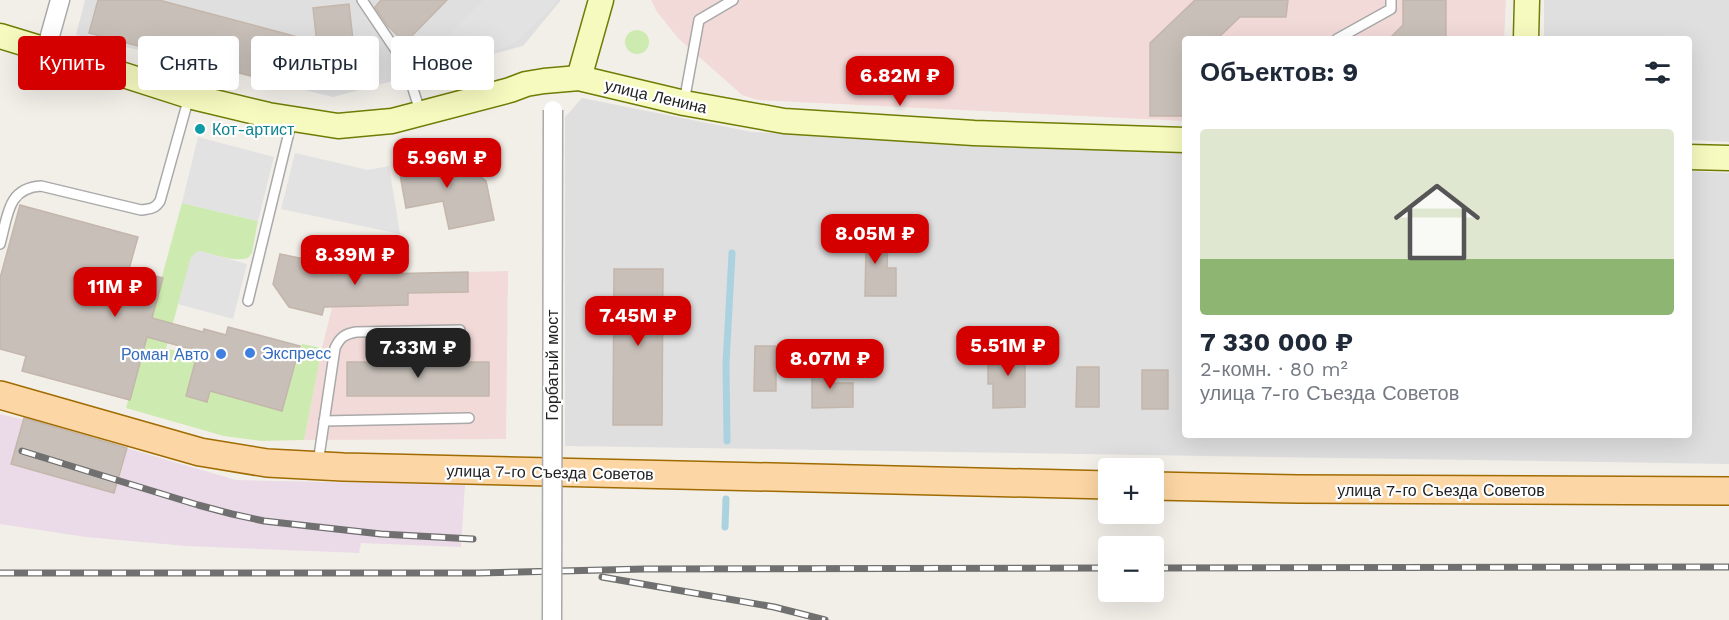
<!DOCTYPE html>
<html lang="ru">
<head>
<meta charset="utf-8">
<style>
  body { margin:0; font-family:"Work Sans",sans-serif; background:#f6f6f7; color:#1f2937; height:100vh; display:flex; flex-direction:column; font-size:22px; white-space:nowrap }
  * { box-sizing:border-box; margin:0 }
  p { font-size:20px; color:#747a83 }
  .icon { flex:none; width:33px; height:33px; fill:none; stroke:currentColor; stroke-width:2; stroke-linecap:round; stroke-linejoin:round }
  .map { position:relative; flex:1; overflow:hidden }
  .sheet { position:absolute; left:1182px; top:36px; width:510px; height:402px; display:flex; flex-direction:column; background:#fff; border-radius:6px; box-shadow:0 6px 24px #0002 }
  .sheet>* { flex:none }
  .banner { position:absolute; left:18px; top:36px; width:570px; height:54px; display:flex; gap:12px }
  .controls { position:absolute; left:1098px; top:458px; display:grid; gap:12px }
  .controls a { display:grid; place-items:center; width:66px; height:66px; border-radius:6px; background:#fff; box-shadow:0 6px 24px #0002; font-size:30px }
  .price { position:absolute; translate:-50% -51px; padding:0 14px; border-radius:12px; background:#d40000; color:#fff; font-size:20px; line-height:39px; filter:drop-shadow(0 2px 3px #0008) }
  .price::after { content:''; position:absolute; left:50%; top:36px; width:18px; height:14px; margin-left:-9px; background:inherit; clip-path:polygon(0 0,100% 0,50% 100%) }
  .price.active { background:#222; color:#fff }
  ul { padding:0; list-style:none }
  li { display:grid; align-content:center; gap:12px; height:318px; padding:0 18px }
  li+li { border-top:2px solid #e0e1e3 }
  li span { display:grid; place-items:center; height:186px; border-radius:6px; color:#555 }
  li>.icon { margin-inline-start:auto }
  span .icon { width:108px; height:108px; fill:#fffc; stroke-width:1 }
  li b { font-size:26px }
  h2 { display:flex; justify-content:space-between; align-items:center; height:72px; padding:0 18px; font-size:26px }
  .chip { padding:0 21px; border-radius:6px; background:#fff; box-shadow:0 6px 24px #0002; font-size:21px; line-height:54px }
  .chip.active { background:#d40000; color:#fff }
  .map>svg:first-child { display:block }
  .residential { fill:#e0dfdf }
  .commercial { fill:#f2dad9 }
  .industrial { fill:#ebdbe8 }
  .grass { fill:#cdebb0 }
  .parking { fill:#e2e2e2 }
  .lines { fill:none; stroke-linecap:round; stroke-linejoin:round }
  .stream { stroke:#aad3df; stroke-width:7 }
  .building { fill:#c7bfb8; stroke:#c4b6ab; stroke-width:1.5 }
  .lane-casing { stroke:#a9a9a9; stroke-width:12 }
  .street-casing { stroke:#a9a9a9; stroke-width:21 }
  .secondary-casing { stroke:#707d05; stroke-width:27 }
  .primary-casing { stroke:#a06b00; stroke-width:30 }
  .lane { stroke:#fff; stroke-width:9 }
  .street { stroke:#fff; stroke-width:18 }
  .secondary { stroke:#f7fabf; stroke-width:24 }
  .primary { stroke:#fcd6a4; stroke-width:27 }
  .rail-casing { stroke:#707070; stroke-width:7 }
  .rail { stroke:#fff; stroke-width:4.5; stroke-dasharray:14; stroke-linecap:butt }
  .street-bridge-casing { stroke:#a9a9a9; stroke-width:21; stroke-linecap:butt }
  .street-bridge { stroke:#fff; stroke-width:18 }
  .culture-dot { fill:#0f9aa8; stroke:#fff; stroke-width:2 }
  .shop-dot { fill:#3f7fe0; stroke:#fff; stroke-width:2 }
  .labels { text-anchor:middle; stroke-width:4.5; stroke-linejoin:round; paint-order:stroke }
  .street-label { font-size:16px; fill:#222; stroke:#fff }
  .culture-label { font-size:16px; fill:#0d838f; stroke:#fff; text-anchor:start }
  .shop-label { font-size:16px; fill:#366cbe; stroke:#fff; text-anchor:start }
</style>
</head>
<body>
<div class="map">
<svg width="1729" height="620" viewBox="0 0 1729 620">
  <rect width="100%" height="100%" fill="#f2efe9"/>
  <g class="residential">
    <polygon points="85,0 561,0 523,46 333,97 76,35"/>
    <polygon points="1544,0 1729,0 1729,142 1689,140 1689,39 1544,39"/>
    <polygon points="582,98 752,132 1185,150 1185,435 1689,435 1689,171 1729,173 1729,464 565,446 565,117"/>
  </g>
  <g class="commercial">
    <polygon points="651,0 1506,0 1504,39 1185,39 1185,121 758,100 742,95 678,38 657,12"/>
    <polygon points="508,271 506,439 304,440 322,348 340,275"/>
  </g>
  <polygon class="industrial" points="0,414 47,425 236,480 465,485 461,547 361,543 359,553 186,546 86,537 0,524"/>
  <g class="grass">
    <circle cx="637" cy="42" r="12"/>
    <path d="M 182,203 L 258,221 L 252,253 L 248,258 C 232,262 216,255 200,251 L 191,258 L 166,348 L 196,357 L 186,396 L 207,402 L 210,391 L 282,411 L 302,344 L 322,348 L 304,440 L 262,441 L 224,436 L 126,408 Z"/>
  </g>
  <g class="parking">
    <polygon points="483,0 558,0 520,39 505,48 466,59 451,32"/>
    <polygon points="198,137 274,157 258,221 182,203"/>
    <polygon points="295,153 368,170 389,166 400,234 281,209"/>
    <polygon points="200,251 247,264 233,319 178,304 191,258 195,253"/>
  </g>
  <g class="lines">
    <g class="stream">
      <polyline points="727,441 726,364 732,253"/>
      <polyline points="725,527 726,499"/>
    </g>
  </g>
  <g class="building">
    <polygon points="98,0 159,0 298,37 285,85 89,33"/>
    <polygon points="381,0 447,0 405,43 387,25 375,7"/>
    <polygon points="1195,0 1288,0 1286,17 1240,17 1217,39 1185,39 1185,116 1150,116 1150,43"/>
    <polygon points="1403,0 1446,0 1446,39 1389,39 1403,25"/>
    <polygon points="349,4 356,67 320,71 313,8"/>
    <polygon points="449,153 486,181 494,220 449,229 443,201 406,208 398,163"/>
    <polygon points="20,205 138,237 129,269 163,278 152,318 203,332 204,329 226,335 228,327 300,346 282,411 210,391 207,402 186,396 198,351 147,337 130,400 22,371 26,356 0,349 0,278"/>
    <polygon points="865,227 868,240 888,241 887,268 896,268 896,296 865,296 866,246 853,250 848,231"/>
    <polygon points="280,254 334,265 332,275 468,272 468,292 408,293 408,305 324,307 322,315 289,307 273,284"/>
    <polygon points="614,269 663,269 662,425 613,425"/>
    <polygon points="755,346 776,346 776,391 754,391"/>
    <polygon points="1025,346 1025,407 993,408 993,384 988,384 988,365 994,365 993,347"/>
    <rect x="347" y="362" width="142" height="34"/>
    <polygon points="1077,367 1099,367 1099,407 1076,407"/>
    <polygon points="812,368 834,368 834,383 853,383 853,407 812,408"/>
    <rect x="1142" y="370" width="26" height="39"/>
    <polygon points="24,418 127,448 114,493 11,464"/>
  </g>
  <g class="lines">
    <defs>
      <g id="lane">
        <polyline points="362,0 405,64 420,111"/>
        <polyline points="1337,39 1391,9 1391,0"/>
        <polyline points="684,102 699,20 733,0"/>
        <path d="M 0,244 C 8,216 7,188 41,186 L 141,210 C 149,209 155,209 160,201 L 189,97"/>
        <polyline points="248,301 292,120"/>
        <polyline points="324,421 469,418"/>
        <path d="M 318,463 L 335,348 C 340,337 345,334 356,332 L 460,330"/>
      </g>
      <polyline id="street" points="46,50 60,0"/>
      <g id="secondary">
        <polyline points="0,36 46,50 189,96 268,115 338,126 392,121 510,90 526,84 544,81 579,78 684,103 784,121 974,133 1185,140"/>
        <polyline points="1526,39 1527,0"/>
        <polyline points="579,78 601,0"/>
        <polyline points="1689,157 1729,158"/>
      </g>
      <g id="primary">
        <polyline points="0,395 200,452 267,463 343,467 1108,485"/>
        <polyline points="1154,486 1298,489 1729,491"/>
      </g>
    </defs>
    <use href="#lane" class="lane-casing"/>
    <use href="#street" class="street-casing"/>
    <use href="#secondary" class="secondary-casing"/>
    <use href="#primary" class="primary-casing"/>
    <use href="#lane" class="lane"/>
    <use href="#street" class="street"/>
    <use href="#secondary" class="secondary"/>
    <use href="#primary" class="primary"/>
    <defs>
      <g id="rail">
        <polyline points="22,451 198,505 232,514 264,521 381,534 473,539"/>
        <polyline points="1154,568 1729,567"/>
        <polyline points="0,573 479,573 645,569 1108,568"/>
        <polyline points="602,577 774,607 825,620"/>
      </g>
    </defs>
    <use href="#rail" class="rail-casing"/>
    <use href="#rail" class="rail"/>
    <defs>
      <polyline id="street-bridge" points="552,620 553,110"/>
    </defs>
    <use href="#street-bridge" class="street-bridge-casing"/>
    <use href="#street-bridge" class="street-bridge"/>
  </g>
  <circle class="culture-dot" cx="200" cy="129" r="6"/>
  <g class="shop-dot">
    <circle cx="250" cy="353" r="6"/>
    <circle cx="221" cy="354" r="6"/>
  </g>
  <g class="labels">
    <g class="street-label">
      <text transform="translate(656 96) rotate(13)" y="6">улица Ленина</text>
      <text transform="translate(552 365) rotate(-90)" y="6">Горбатый мост</text>
      <text transform="translate(550 472) rotate(1)" y="6">улица 7-го Съезда Советов</text>
      <text x="1441" y="496">улица 7-го Съезда Советов</text>
    </g>
    <g class="culture-label">
      <text x="212" y="135">Кот-артист</text>
    </g>
    <g class="shop-label">
      <text x="262" y="359">Экспресс</text>
      <text x="209" y="360" text-anchor="end">Роман Авто</text>
    </g>
  </g>
</svg>
<div class="controls">
<a>+</a>
<a>−</a>
</div>
<b class="price" style="left:900px;top:107px">6.82M ₽</b>
<b class="price" style="left:447px;top:189px">5.96M ₽</b>
<b class="price" style="left:875px;top:265px">8.05M ₽</b>
<b class="price" style="left:355px;top:286px">8.39M ₽</b>
<b class="price" style="left:115px;top:318px">11M ₽</b>
<b class="price" style="left:638px;top:347px">7.45M ₽</b>
<b class="price" style="left:1008px;top:377px">5.51M ₽</b>
<b class="price active" style="left:418px;top:379px">7.33M ₽</b>
<b class="price" style="left:830px;top:390px">8.07M ₽</b>
<div class="banner">
<a class="chip active">Купить</a>
<a class="chip">Снять</a>
<a class="chip">Фильтры</a>
<a class="chip">Новое</a>
</div>
<section class="sheet">
<h2>Объектов: 9<svg class="icon" aria-label="filters" viewBox="0 0 24 24"><path d="M4 7h16M4 17h16"/><circle cx="9" cy="7" r="2"/><circle cx="15" cy="17" r="2"/></svg></h2>
<ul>
<li><span style="background:linear-gradient(#dfe7d0 70%,#8fb573 0)"><svg class="icon" aria-label="home" viewBox="0 0 24 24"><path d="M3 11l9-7 9 7M6 9v11h12V9"/></svg></span><div><b>7 330 000 ₽</b><p>2-комн. · 80 m²</p><p>улица 7-го Съезда Советов</p></div></li>
</ul>
</section>
</div>
</body>
</html>
